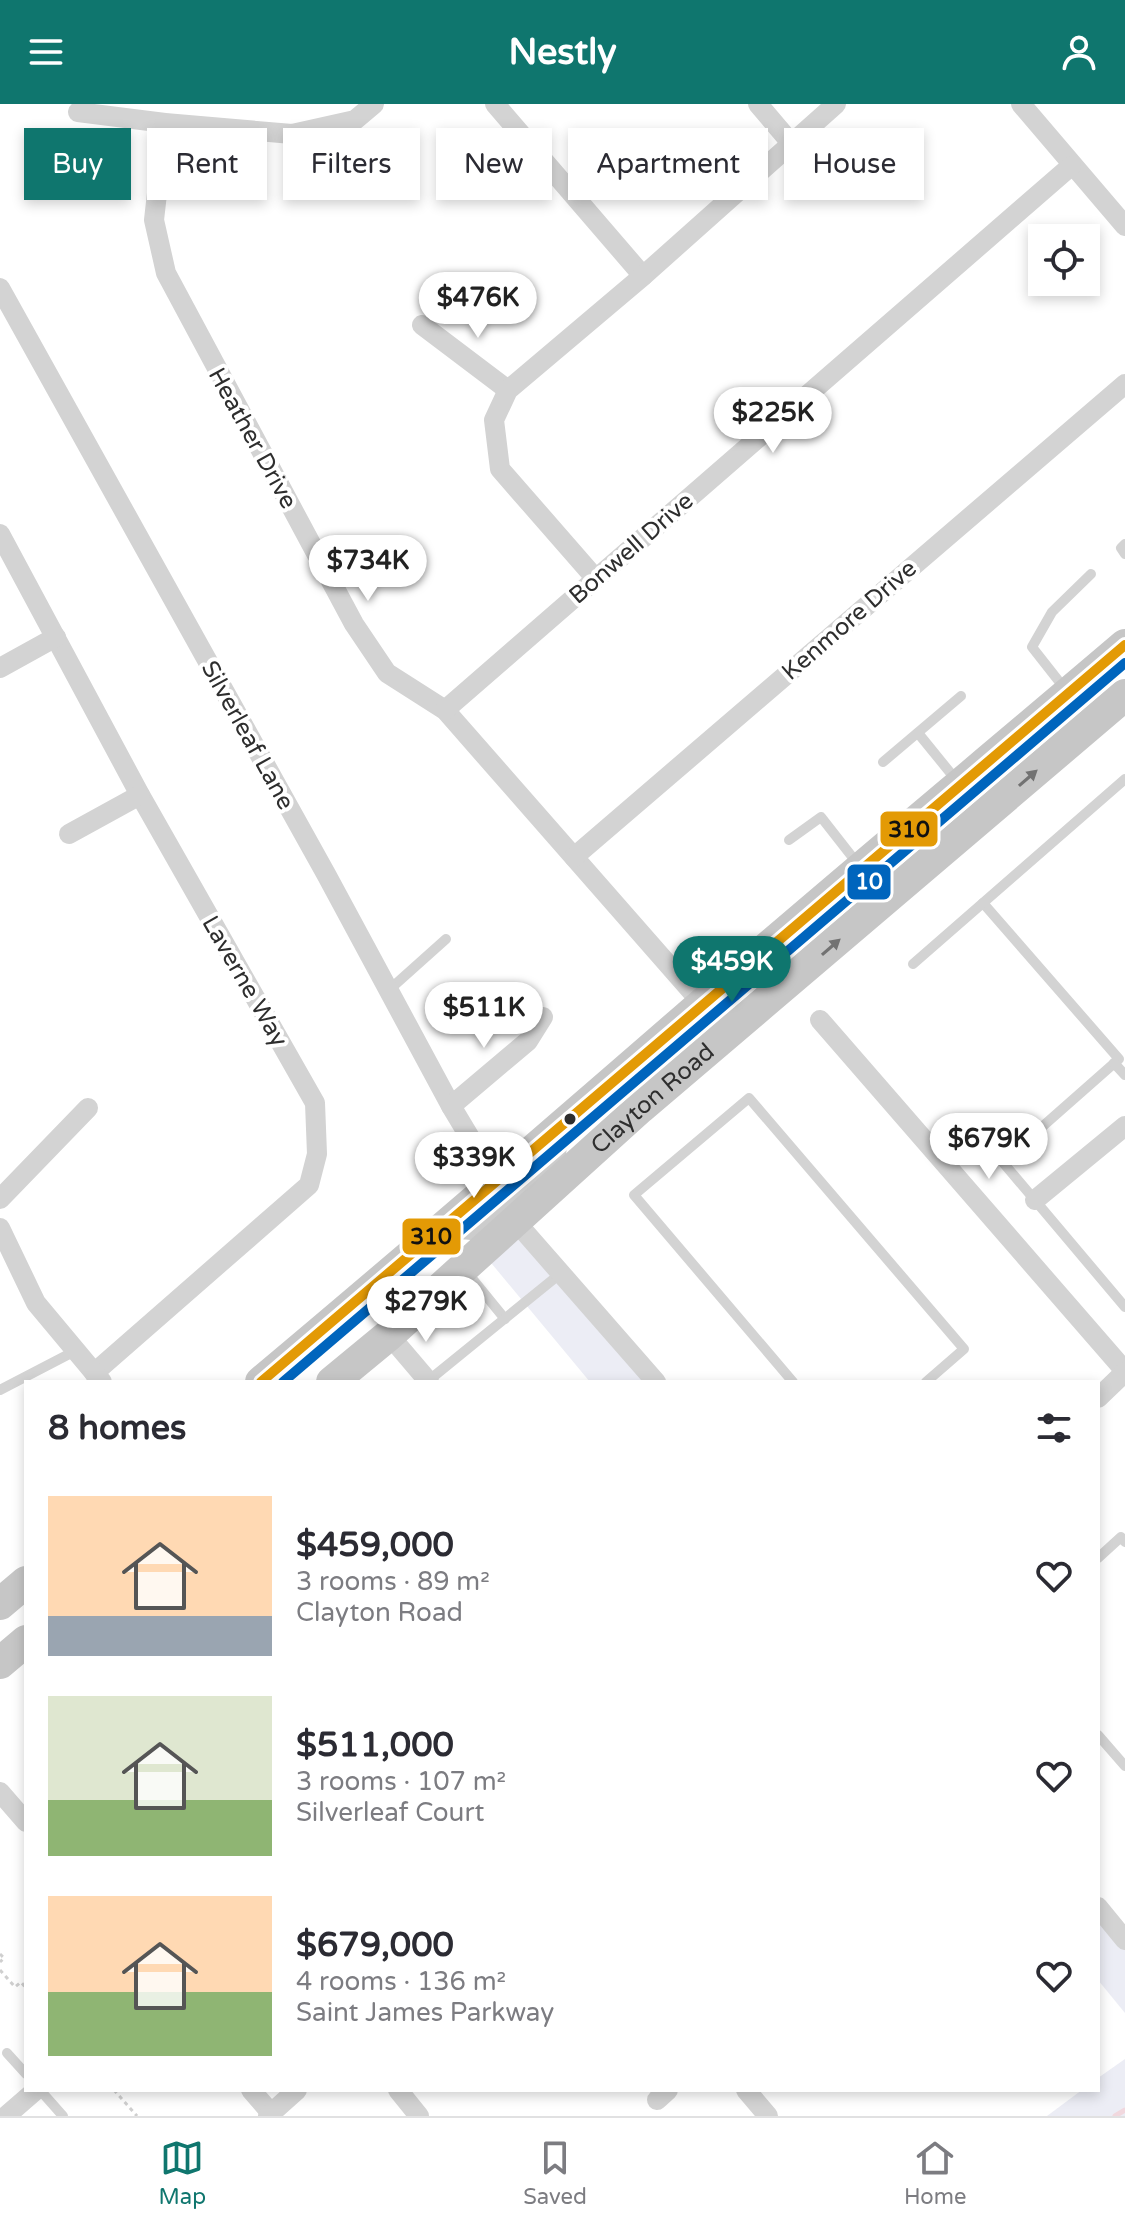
<!DOCTYPE html>
<html lang="en">
<head>
<meta charset="utf-8">
<style>
  body { margin:0; font-family:"Varela Round",sans-serif; background:#f7f7f7; color:#2b2b33; height:100vh; display:flex; flex-direction:column; font-size:30px; white-space:nowrap }
  * { box-sizing:border-box; margin:0 }
  p { font-size:26px; color:#7c7c81 }
  .icon { flex:none; width:44px; height:44px; fill:none; stroke:currentColor; stroke-width:2; stroke-linecap:round; stroke-linejoin:round }
  .map { position:relative; flex:1; overflow:hidden }
  .sheet { position:absolute; left:24px; top:1276px; width:1076px; height:712px; display:flex; flex-direction:column; background:#fff; border-radius:0px; box-shadow:0 4px 12px #0003 }
  .sheet>* { flex:none }
  .banner { position:absolute; left:24px; top:24px; width:1078px; height:72px; display:flex; gap:16px }
  .buttons { position:absolute; left:1028px; top:120px; display:grid; gap:16px }
  .buttons a { display:grid; place-items:center; width:72px; height:72px; border-radius:0px; background:#fff; box-shadow:0 4px 12px #0003; font-size:40px }
  .price { position:absolute; translate:-50% -68px; padding:0 18px; border-radius:28px; background:#fff; color:#222; font-size:26px; line-height:52px; filter:drop-shadow(0 2px 4px #0008) }
  .price::after { content:''; position:absolute; left:50%; top:48px; width:24px; height:18px; margin-left:-12px; background:inherit; clip-path:polygon(0 0,100% 0,50% 100%) }
  .price.current { background:#0f766e; color:#fff }
  ul { padding:0; list-style:none }
  li { display:flex; align-items:center; gap:24px; height:200px; padding:0 24px }
  li span { display:grid; place-items:center; flex:none; width:224px; height:160px; border-radius:0px; color:#555 }
  li>.icon { margin-inline-start:auto }
  span .icon { width:96px; height:96px; fill:#fffc; stroke-width:1 }
  li b { font-size:34px }
  h2 { display:flex; justify-content:space-between; align-items:center; height:96px; padding:0 24px; font-size:34px }
  .pill { padding:0 28px; border-radius:0px; background:#fff; box-shadow:0 4px 12px #0003; font-size:28px; line-height:72px }
  .pill.current { background:#0f766e; color:#fff }
  header { display:flex; justify-content:space-between; align-items:center; height:104px; padding:0 24px; background:#0f766e; color:#fff; font-size:36px; font-weight:700 }
  .tab-bar { display:flex; justify-content:space-around; align-items:center; height:112px; border-top:2px solid #e1e1e2; background:#fff; font-size:22px; color:#7c7c81 }
  .tab-bar a { display:grid; justify-items:center; gap:4px }
  .tab-bar .current { color:#0f766e }
  .map>svg:first-child { display:block }
  .green { fill:#ecedf5 }
  .lines { fill:none; stroke-linecap:round; stroke-linejoin:round }
  .stream { stroke:#f1d8de; stroke-width:5 }
  .path { stroke:#cfcfcf; stroke-width:3; stroke-dasharray:4 4; stroke-linecap:butt }
  .lane { stroke:#d3d3d3; stroke-width:10 }
  .street { stroke:#d3d3d3; stroke-width:20 }
  .secondary { stroke:#ccc; stroke-width:28 }
  .primary { stroke:#c6c6c6; stroke-width:32 }
  .bus-1-casing { stroke:#fff; stroke-width:16 }
  .bus-2-casing { stroke:#fff; stroke-width:16 }
  .bus-1 { stroke:#e39a05; stroke-width:10 }
  .bus-2 { stroke:#0065bd; stroke-width:10 }
  .oneway { fill:#727272 }
  .bus-dot { fill:#2e2e2e; stroke:#fff; stroke-width:3 }
  .labels { text-anchor:middle; stroke-width:8; stroke-linejoin:round; paint-order:stroke }
  .street-label { font-size:24px; fill:#2e2e2e; stroke:#fff }
  .line-badge { stroke:#fff; stroke-width:3 }
  .badge-label { font-size:22px; text-anchor:middle; font-weight:bold; fill:#fff }
  .pale-badge-label { font-size:22px; text-anchor:middle; font-weight:bold; fill:#111 }
</style>
</head>
<body>
<header><svg class="icon" aria-label="menu" viewBox="0 0 24 24"><path d="M4 6h16M4 12h16M4 18h16"/></svg>Nestly<svg class="icon" aria-label="person" viewBox="0 0 24 24"><circle cx="12" cy="8" r="4"/><path d="M4 21q1-7 8-7t8 7"/></svg></header>
<div class="map">
<svg width="1125" height="2012" viewBox="0 0 1125 2012">
  <rect width="100%" height="100%" fill="#fff"/>
  <g class="green">
    <polygon points="516,1118 656,1278 590,1278 482,1148"/>
    <polygon points="1098,1803 1125,1836 1125,1909 1098,1876"/>
    <polygon points="1125,1955 1125,2012 1047,2012 1082,1986 1098,1986 1098,1974"/>
  </g>
  <g class="lines">
    <polyline class="stream" points="1115,2012 1125,2006"/>
    <g class="path">
      <polyline points="0,1850 4,1854 0,1858"/>
      <polyline points="0,1866 15,1883 21,1878 26,1884"/>
      <polyline points="114,1986 137,2012"/>
    </g>
    <g class="lane">
      <polyline points="1125,440 1121,444 1125,450"/>
      <polyline points="1065,585 1032,543 1052,508 1091,470"/>
      <polyline points="918,629 957,677"/>
      <polyline points="883,658 961,592"/>
      <polyline points="789,736 821,713 857,759"/>
      <polyline points="983,799 1119,955 1026,1037"/>
      <polyline points="913,860 1125,675"/>
      <polyline points="389,886 446,835"/>
      <polyline points="1114,959 1125,971"/>
      <polyline points="974,1024 1125,1203"/>
      <polyline points="466,1167 505,1215"/>
      <polyline points="428,1277 561,1169"/>
      <polyline points="793,1278 634,1091 749,994 964,1245 926,1278"/>
      <polyline points="0,1286 75,1247"/>
      <polyline points="1098,1454 1121,1433 1125,1438"/>
      <polyline points="1098,1631 1125,1662"/>
      <polyline points="7,1949 26,1970"/>
      <polyline points="40,1986 63,2012"/>
    </g>
    <g class="street">
      <polyline points="495,0 643,172"/>
      <polyline points="758,0 791,39"/>
      <polyline points="1021,0 1125,122"/>
      <polyline points="78,8 165,19 292,30 355,16 374,0"/>
      <polyline points="165,19 154,116 166,169 354,520 387,569 445,606 729,930"/>
      <polyline points="0,184 326,770 451,1002 496,1077"/>
      <polyline points="422,221 508,286"/>
      <polyline points="0,430 140,691 315,999 317,1050 309,1081 94,1269"/>
      <polyline points="596,475 500,365 494,316 508,286 643,172 836,0"/>
      <polyline points="0,564 56,533"/>
      <polyline points="445,606 1071,62"/>
      <polyline points="69,730 140,691"/>
      <polyline points="574,753 1125,280"/>
      <polyline points="820,916 1125,1267"/>
      <polyline points="451,1002 528,937 543,913"/>
      <polyline points="0,1095 88,1004"/>
      <polyline points="1035,1096 1125,1022"/>
      <polyline points="516,1118 656,1278"/>
      <polyline points="0,1124 36,1199 102,1278"/>
      <polyline points="389,1231 429,1278"/>
      <polyline points="1098,1294 1125,1268"/>
      <polyline points="0,1688 26,1718"/>
      <polyline points="1098,1803 1125,1836"/>
      <polyline points="251,1986 271,2009"/>
      <polyline points="398,1986 419,2012"/>
      <polyline points="746,1986 768,2012"/>
      <polyline points="657,1996 668,1986"/>
      <polyline points="6,2012 36,1986"/>
      <polyline points="268,2012 297,1986"/>
    </g>
    <polyline class="secondary" points="437,1132 462,1121 482,1123 496,1114 516,1118 515,1098 549,1064 554,1038 563,1020"/>
    <g class="primary">
      <path d="M 261,1278 C 409,1154 555,1028 701,901 C 841,779 984,661 1125,541"/>
      <path id="s1" d="M 332,1278 L 389,1231 L 640,1004 L 1125,591"/>
      <polyline points="0,1500 26,1478"/>
      <polyline points="0,1559 26,1537"/>
    </g>
    <defs>
      <polyline id="bus-1" points="261,1278 1125,541"/>
      <polyline id="bus-2" points="283,1278 1125,559"/>
    </defs>
    <use href="#bus-1" class="bus-1-casing"/>
    <use href="#bus-2" class="bus-2-casing"/>
    <use href="#bus-1" class="bus-1"/>
    <use href="#bus-2" class="bus-2"/>
  </g>
  <defs><path id="oneway-solid" d="M-6-.8H1V-3.2L6.5 0L1 3.2V.8H-6Z" transform="scale(2)"/></defs>
  <g class="oneway">
    <use href="#oneway-solid" transform="translate(1028 674) rotate(-41)"/>
    <use href="#oneway-solid" transform="translate(831 843) rotate(-41)"/>
  </g>
  <circle class="bus-dot" cx="570" cy="1015" r="7"/>
  <g class="labels">
    <g class="street-label">
      <text transform="translate(253 334) rotate(61)" y="8">Heather Drive</text>
      <text transform="translate(631 444) rotate(-41)" y="8">Bonwell Drive</text>
      <text transform="translate(849 516) rotate(-41)" y="8">Kenmore Drive</text>
      <text transform="translate(248 631) rotate(61)" y="8">Silverleaf Lane</text>
      <text transform="translate(245 877) rotate(60)" y="8">Laverne Way</text>
      <text dy="8" stroke="none"><textPath href="#s1" startOffset="428">Clayton Road</textPath></text>
    </g>
  </g>
  <g class="line-badge">
    <rect x="879" y="706" width="60" height="38" rx="8" fill="#e39a05"/>
    <rect x="846" y="759" width="46" height="38" rx="8" fill="#0065bd"/>
    <rect x="401" y="1113" width="61" height="39" rx="8" fill="#e39a05"/>
  </g>
  <g class="badge-label">
    <text x="869" y="785">10</text>
  </g>
  <g class="pale-badge-label">
    <text x="909" y="733">310</text>
    <text x="431" y="1140">310</text>
  </g>
</svg>
<div class="buttons">
<a><svg class="icon" aria-label="locate" viewBox="0 0 24 24"><circle cx="12" cy="12" r="6"/><path d="M12 2v4M12 18v4M2 12h4M18 12h4"/></svg></a>
</div>
<b class="price" style="left:478px;top:236px">$476K</b>
<b class="price" style="left:773px;top:351px">$225K</b>
<b class="price" style="left:368px;top:499px">$734K</b>
<b class="price current" style="left:732px;top:900px">$459K</b>
<b class="price" style="left:484px;top:946px">$511K</b>
<b class="price" style="left:989px;top:1077px">$679K</b>
<b class="price" style="left:474px;top:1096px">$339K</b>
<b class="price" style="left:426px;top:1240px">$279K</b>
<div class="banner">
<a class="pill current">Buy</a>
<a class="pill">Rent</a>
<a class="pill">Filters</a>
<a class="pill">New</a>
<a class="pill">Apartment</a>
<a class="pill">House</a>
</div>
<section class="sheet">
<h2>8 homes<svg class="icon" aria-label="filters" viewBox="0 0 24 24"><path d="M4 7h16M4 17h16"/><circle cx="9" cy="7" r="2"/><circle cx="15" cy="17" r="2"/></svg></h2>
<ul>
<li><span style="background:linear-gradient(#ffd9b3 75%,#9aa5b1 0)"><svg class="icon" aria-label="home" viewBox="0 0 24 24"><path d="M3 11l9-7 9 7M6 9v11h12V9"/></svg></span><div><b>$459,000</b><p>3 rooms · 89 m²</p><p>Clayton Road</p></div><svg class="icon" aria-label="heart" viewBox="0 0 24 24"><path d="M12 20l-8-8c-3-5 5-10 8-4 3-6 11-1 8 4z"/></svg></li>
<li><span style="background:linear-gradient(#dfe7d0 65%,#8fb573 0)"><svg class="icon" aria-label="home" viewBox="0 0 24 24"><path d="M3 11l9-7 9 7M6 9v11h12V9"/></svg></span><div><b>$511,000</b><p>3 rooms · 107 m²</p><p>Silverleaf Court</p></div><svg class="icon" aria-label="heart" viewBox="0 0 24 24"><path d="M12 20l-8-8c-3-5 5-10 8-4 3-6 11-1 8 4z"/></svg></li>
<li><span style="background:linear-gradient(#ffd9b3 60%,#8fb573 0)"><svg class="icon" aria-label="home" viewBox="0 0 24 24"><path d="M3 11l9-7 9 7M6 9v11h12V9"/></svg></span><div><b>$679,000</b><p>4 rooms · 136 m²</p><p>Saint James Parkway</p></div><svg class="icon" aria-label="heart" viewBox="0 0 24 24"><path d="M12 20l-8-8c-3-5 5-10 8-4 3-6 11-1 8 4z"/></svg></li>
</ul>
</section>
</div>
<nav class="tab-bar">
<a class="current"><svg class="icon" aria-label="map" viewBox="0 0 24 24"><path d="M3 6l6-2 6 2 6-2v14l-6 2-6-2-6 2zM9 4v14M15 6v14"/></svg>Map</a>
<a><svg class="icon" aria-label="saved" viewBox="0 0 24 24"><path d="M7 4h10v16l-5-4-5 4z"/></svg>Saved</a>
<a><svg class="icon" aria-label="home" viewBox="0 0 24 24"><path d="M3 11l9-7 9 7M6 9v11h12V9"/></svg>Home</a>
</nav>
</body>
</html>
